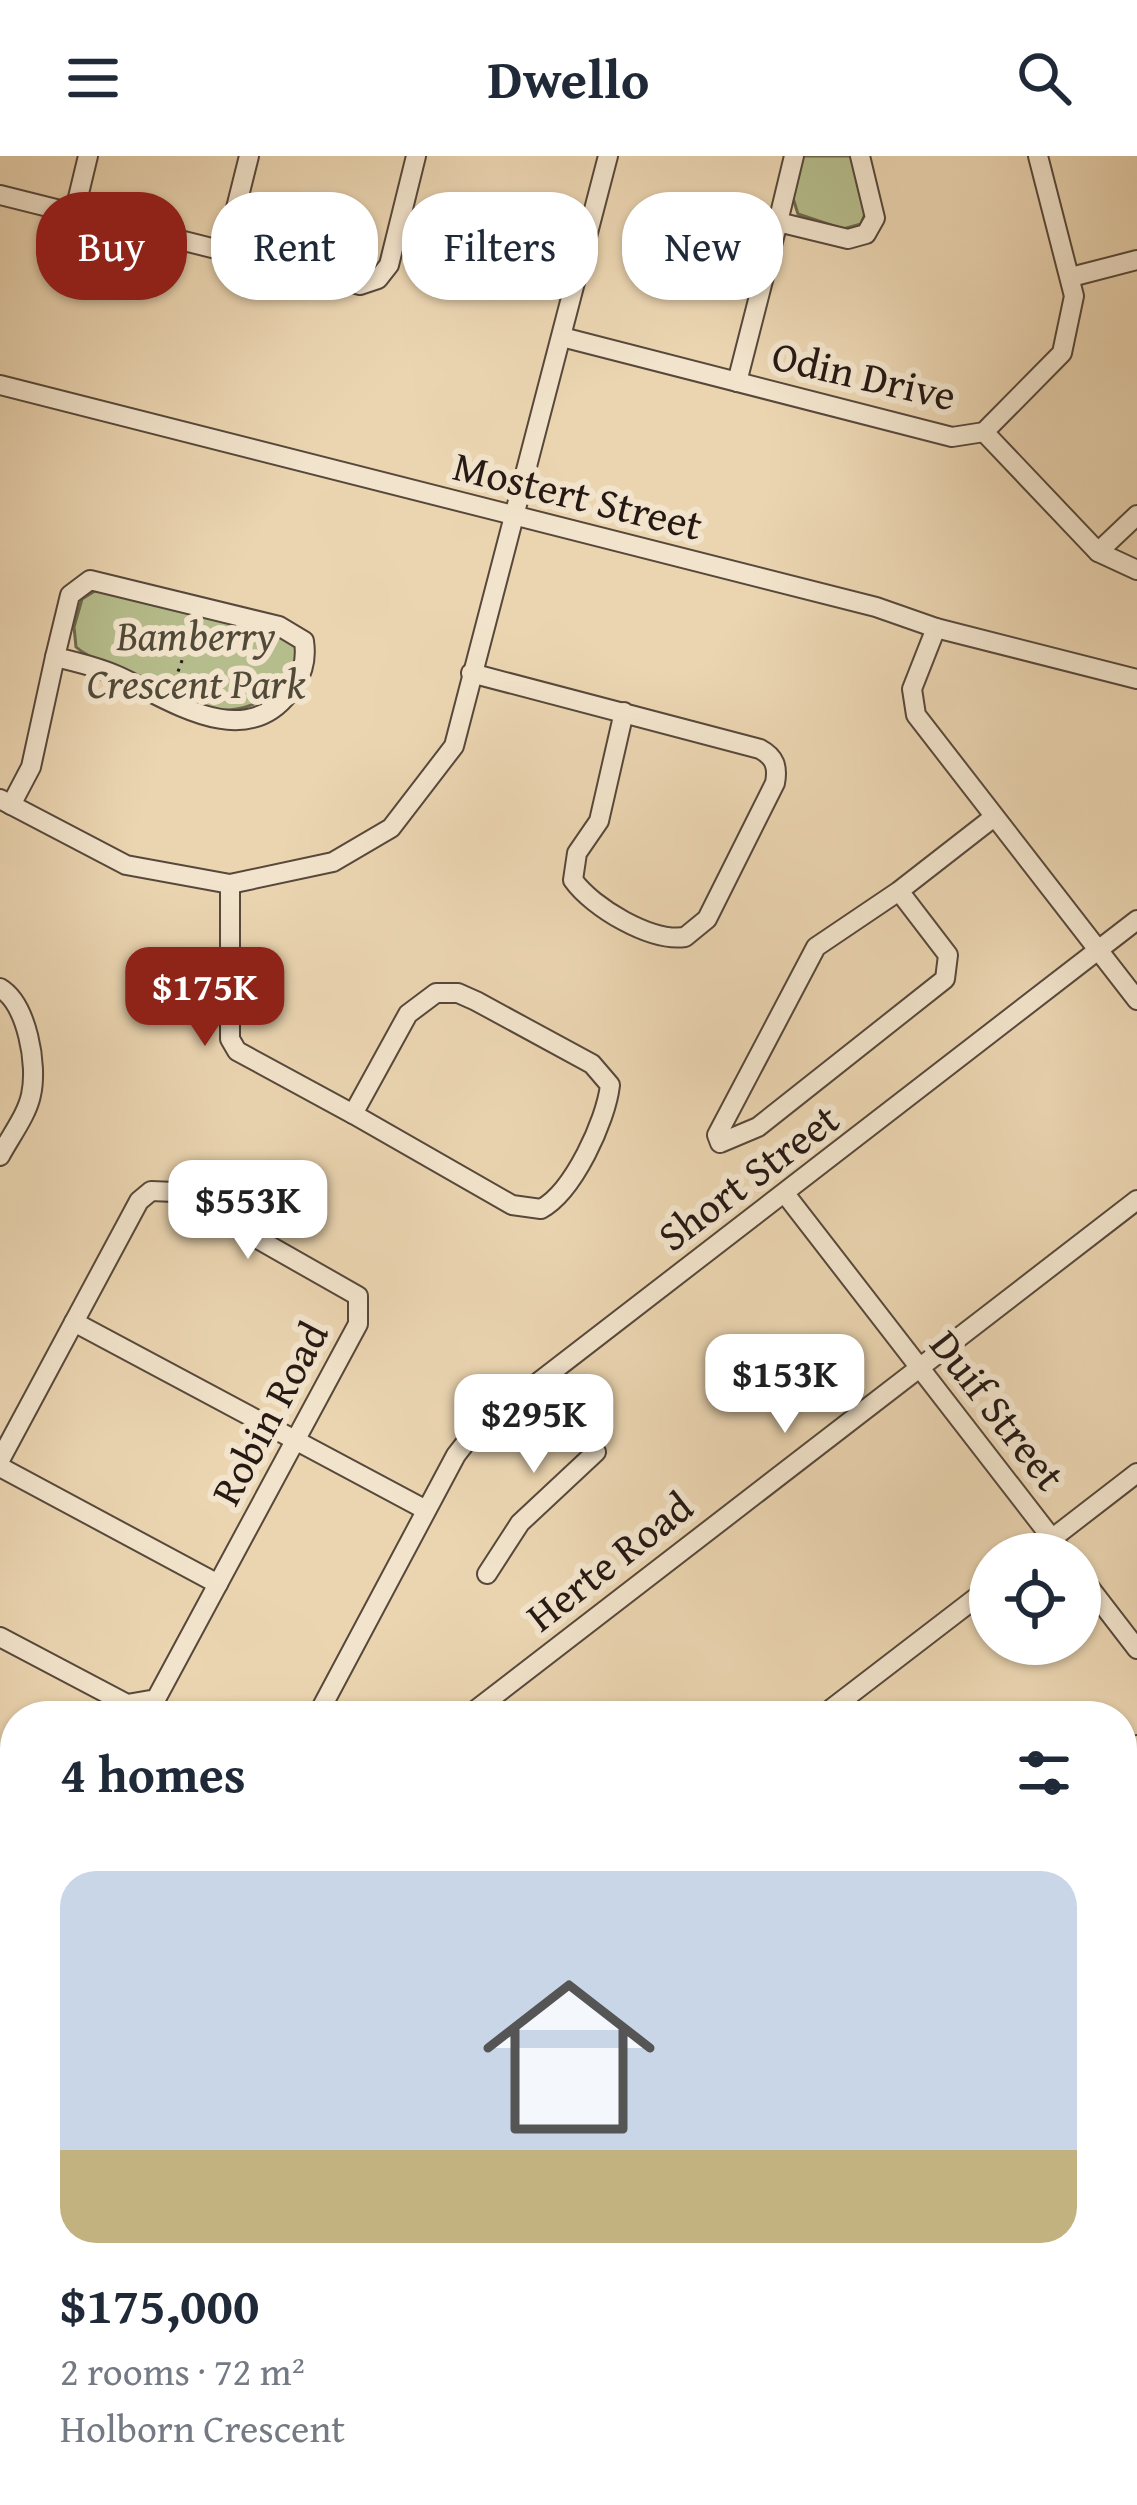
<!DOCTYPE html>
<html lang="en">
<head>
<meta charset="utf-8">
<style>
  body { margin:0; font-family:"Gentium Book Plus",serif; background:#f2f2f3; color:#1f2937; height:100vh; display:flex; flex-direction:column; font-size:45px; white-space:nowrap }
  * { box-sizing:border-box; margin:0 }
  p { font-size:39px; color:#747a83 }
  .icon { flex:none; width:66px; height:66px; fill:none; stroke:currentColor; stroke-width:2; stroke-linecap:round; stroke-linejoin:round }
  .map { position:relative; flex:1; overflow:hidden }
  .details { position:absolute; left:0px; top:1545px; width:1137px; height:804px; display:flex; flex-direction:column; background:#fff; border-radius:48px 48px 0 0; box-shadow:0 3px 9px #0004 }
  .details>* { flex:none }
  .banner { position:absolute; left:36px; top:36px; width:1065px; height:108px; display:flex; gap:24px }
  .fabs { position:absolute; left:969px; top:1377px; display:grid; gap:24px }
  .fabs a { display:grid; place-items:center; width:132px; height:132px; border-radius:50%; background:#fff; box-shadow:0 3px 9px #0004; font-size:60px }
  .price { position:absolute; translate:-50% -102px; padding:0 27px; border-radius:24px; background:#fff; color:#222; font-size:39px; line-height:78px; filter:drop-shadow(0 3px 6px #0008) }
  .price::after { content:''; position:absolute; left:50%; top:72px; width:36px; height:27px; margin-left:-18px; background:inherit; clip-path:polygon(0 0,100% 0,50% 100%) }
  .price.on { background:#8f2418; color:#fff }
  ul { padding:0; list-style:none }
  li { display:grid; align-content:center; gap:24px; height:636px; padding:0 60px }
  li span { display:grid; place-items:center; height:372px; border-radius:36px; color:#555 }
  li>.icon { margin-inline-start:auto }
  span .icon { width:216px; height:216px; fill:#fffc; stroke-width:1 }
  li b { font-size:51px }
  h2 { display:flex; justify-content:space-between; align-items:center; height:144px; padding:0 60px; font-size:51px }
  .tag { padding:0 42px; border-radius:48px; background:#fff; box-shadow:0 3px 9px #0004; font-size:42px; line-height:108px }
  .tag.on { background:#8f2418; color:#fff }
  header { display:flex; justify-content:space-between; align-items:center; height:156px; padding:0 60px; background:#fff; font-size:54px; font-weight:700 }
  .map>svg:first-child { display:block }
  .green { fill:#b6bd8c; stroke:#6e6b50; stroke-width:3 }
  .lines { fill:none; stroke-linecap:round; stroke-linejoin:round }
  .minor-casing { stroke:#57483b; stroke-width:22 }
  .path { stroke:#261914; stroke-width:3; stroke-dasharray:3 6; stroke-linecap:butt }
  .minor { stroke:#f2e4cc; stroke-width:18 }
  .labels { text-anchor:middle; stroke-width:12; stroke-linejoin:round; paint-order:stroke }
  .street-label { font-size:42px; fill:#261914; stroke:#f2e4cc }
  .park-label { font-size:42px; font-style:italic; fill:#514a38; stroke:#f2e4cc }
</style>
</head>
<body>
<header><svg class="icon" aria-label="menu" viewBox="0 0 24 24"><path d="M4 6h16M4 12h16M4 18h16"/></svg>Dwello<svg class="icon" aria-label="search" viewBox="0 0 24 24"><circle cx="10" cy="10" r="6"/><path d="M15 15l6 6"/></svg></header>
<div class="map">
<svg width="1137" height="2349" viewBox="0 0 1137 2349">
  <rect width="100%" height="100%" fill="#ebd5b1"/>
  <filter id="stains"><feTurbulence type="fractalNoise" baseFrequency=".00167" numOctaves="4"/><feColorMatrix values="0 0 0 0 .2 0 0 0 0 .09 0 0 0 0 .02 0 0 0 .5 -.17"/></filter>
  <radialGradient id="worn" r=".72"><stop offset=".6" stop-color="#630" stop-opacity="0"/><stop offset="1" stop-color="#630" stop-opacity=".3"/></radialGradient>
  <g class="green">
    <polygon points="802,0 852,0 866,55 861,68 843,73 798,58 792,39"/>
    <path d="M 98,433 L 289,481 L 300,491 L 295,521 C 233,577 191,552 126,517 C 110,508 89,503 76,491 L 74,471 L 82,443 Z"/>
    <polygon points="15,2208 15,2334 234,2334 246,2349 0,2349 0,2219"/>
  </g>
  <g class="lines">
    <defs>
      <g id="minor">
        <polyline points="794,0 778,66 848,83 866,78 875,62 860,0"/>
        <polyline points="0,39 360,129 378,123 389,109 416,0"/>
        <polyline points="74,58 88,0"/>
        <polyline points="225,96 249,0"/>
        <polyline points="1071,121 1137,104"/>
        <polyline points="562,181 952,281 984,276 1062,197 1074,140 1038,0"/>
        <polyline points="737,226 778,66"/>
        <polyline points="0,229 876,451 936,472 1137,523"/>
        <polyline points="984,276 1098,396"/>
        <polyline points="1137,359 1098,396 1137,414"/>
        <path d="M 90,424 L 279,470 L 304,485 C 307,506 302,520 289,537 C 243,597 167,542 118,520 C 98,511 77,506 55,501 L 70,439 Z"/>
        <polyline points="936,472 912,533 916,559 1137,844"/>
        <path d="M 471,517 L 760,593 C 775,601 778,611 775,627 L 707,763 L 685,781 C 651,786 593,752 573,724 L 577,697 L 599,665 L 624,556"/>
        <polyline points="0,643 126,709 230,728 333,706 391,672 454,590 608,0"/>
        <polyline points="11,649 31,611 55,501"/>
        <polyline points="230,728 230,883 237,895 353,958"/>
        <polyline points="899,735 816,791 717,979 720,987 758,971 945,823 948,799 899,735 994,661"/>
        <path d="M 0,832 C 27,848 38,909 31,939 C 27,959 10,981 0,1000"/>
        <path d="M 436,837 L 458,837 L 476,845 L 592,908 L 610,929 C 606,965 573,1036 541,1053 L 512,1049 L 353,958 L 408,858 Z"/>
        <polyline points="786,1039 1064,1398"/>
        <polyline points="74,1166 426,1354"/>
        <polyline points="0,1304 139,1045 151,1035 175,1036 358,1140 358,1168 156,1543 127,1548 0,1481"/>
        <polyline points="0,1311 218,1428"/>
        <polyline points="1032,1398 1137,1317"/>
        <polyline points="487,1418 520,1367 596,1296 548,1220"/>
        <polyline points="1080,1419 1137,1493"/>
        <polyline points="317,1560 456,1299 474,1276 1137,764"/>
        <polyline points="468,1560 1137,1044"/>
        <polyline points="822,1560 990,1431"/>
        <polyline points="1122,1601 1137,1589"/>
        <polyline points="0,1712 15,1720"/>
        <polyline points="1122,1874 1137,1862"/>
        <polyline points="0,2148 15,2120"/>
        <polyline points="1122,2153 1137,2141"/>
        <polyline points="272,2334 283,2349"/>
        <polyline points="782,2334 793,2349"/>
        <polyline points="514,2349 533,2334"/>
        <polyline points="869,2349 889,2334"/>
      </g>
    </defs>
    <use href="#minor" class="minor-casing"/>
    <polyline class="path" points="175,524 194,471"/>
    <use href="#minor" class="minor"/>
  </g>
  <g class="labels">
    <g class="street-label">
      <text transform="translate(864 219) rotate(13)" y="15">Odin Drive</text>
      <text transform="translate(578 339) rotate(14)" y="15">Mostert Street</text>
      <text transform="translate(748 1021) rotate(-37)" y="15">Short Street</text>
      <text transform="translate(998 1254) rotate(52)" y="15">Duif Street</text>
      <text transform="translate(269 1257) rotate(-62)" y="15">Robin Road</text>
      <text transform="translate(609 1405) rotate(-38)" y="15">Herte Road</text>
    </g>
    <g class="park-label">
      <text x="196" y="494">Bamberry<tspan x="196" dy="48">Crescent Park</tspan></text>
    </g>
  </g>
  <rect width="100%" height="100%" filter="url(#stains)"/>
  <rect width="100%" height="100%" fill="url(#worn)"/>
</svg>
<div class="fabs">
<a><svg class="icon" aria-label="locate" viewBox="0 0 24 24"><circle cx="12" cy="12" r="6"/><path d="M12 2v4M12 18v4M2 12h4M18 12h4"/></svg></a>
</div>
<b class="price on" style="left:205px;top:893px">$175K</b>
<b class="price" style="left:248px;top:1106px">$553K</b>
<b class="price" style="left:785px;top:1280px">$153K</b>
<b class="price" style="left:534px;top:1320px">$295K</b>
<div class="banner">
<a class="tag on">Buy</a>
<a class="tag">Rent</a>
<a class="tag">Filters</a>
<a class="tag">New</a>
</div>
<section class="details">
<h2>4 homes<svg class="icon" aria-label="filters" viewBox="0 0 24 24"><path d="M4 7h16M4 17h16"/><circle cx="9" cy="7" r="2"/><circle cx="15" cy="17" r="2"/></svg></h2>
<ul>
<li><span style="background:linear-gradient(#c9d6e8 75%,#c2b280 0)"><svg class="icon" aria-label="home" viewBox="0 0 24 24"><path d="M3 11l9-7 9 7M6 9v11h12V9"/></svg></span><div><b>$175,000</b><p>2 rooms · 72 m²</p><p>Holborn Crescent</p></div></li>
</ul>
</section>
</div>
</body>
</html>
